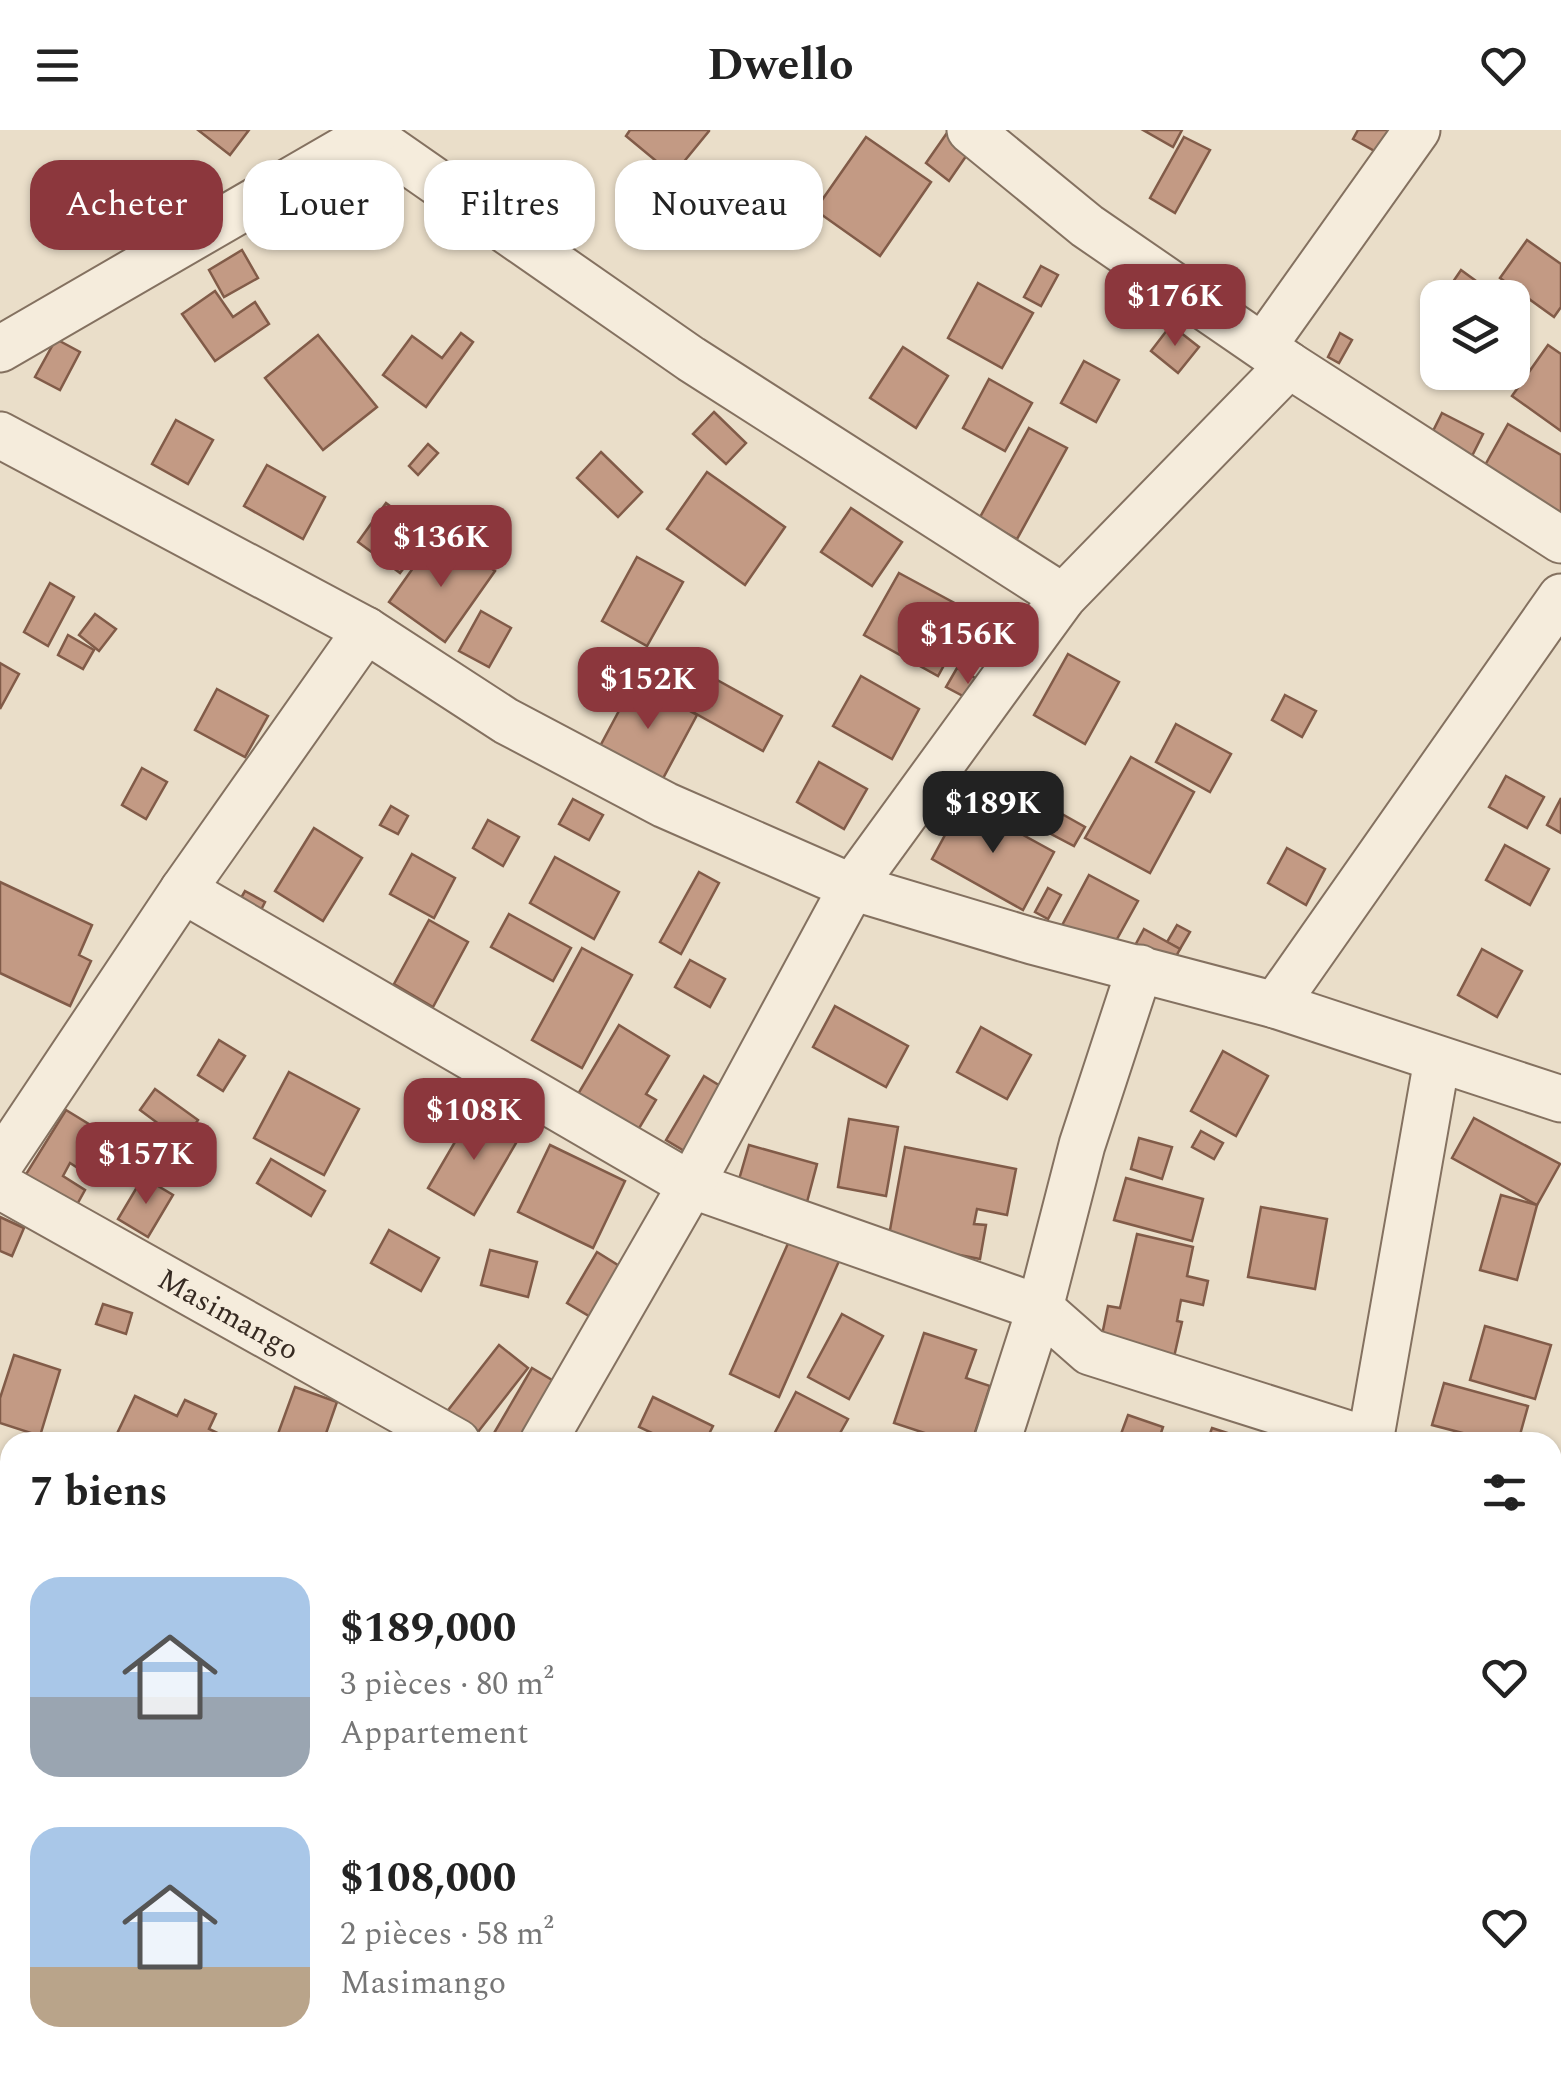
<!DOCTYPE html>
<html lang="fr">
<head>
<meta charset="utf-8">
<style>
  body { margin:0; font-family:Spectral,serif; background:#f2f2f2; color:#222; height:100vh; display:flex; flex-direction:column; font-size:38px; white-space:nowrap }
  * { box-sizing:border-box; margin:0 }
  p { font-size:32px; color:#767676 }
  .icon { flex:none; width:55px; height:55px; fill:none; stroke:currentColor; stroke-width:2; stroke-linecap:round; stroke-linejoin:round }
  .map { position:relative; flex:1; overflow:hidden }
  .drawer { position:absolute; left:0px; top:1302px; width:1562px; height:642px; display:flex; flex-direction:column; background:#fff; border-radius:30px 30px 0 0; box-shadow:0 2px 8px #0004 }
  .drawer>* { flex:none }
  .guide { position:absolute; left:30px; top:30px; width:1000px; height:90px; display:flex; gap:20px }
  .buttons { position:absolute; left:1420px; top:150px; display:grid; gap:20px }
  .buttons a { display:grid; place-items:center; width:110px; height:110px; border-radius:20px; background:#fff; box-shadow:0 2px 8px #0004; font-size:50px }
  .price { position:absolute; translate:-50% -85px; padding:0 22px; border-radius:20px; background:#8c373d; color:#fff; font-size:32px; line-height:65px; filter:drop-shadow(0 2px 5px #0008) }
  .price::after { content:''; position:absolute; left:50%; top:60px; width:30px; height:22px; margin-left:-15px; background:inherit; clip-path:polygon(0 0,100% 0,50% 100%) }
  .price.on { background:#222; color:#fff }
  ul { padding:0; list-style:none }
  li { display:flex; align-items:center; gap:30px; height:250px; padding:0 30px }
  li span { display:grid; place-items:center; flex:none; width:280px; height:200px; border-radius:30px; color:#555 }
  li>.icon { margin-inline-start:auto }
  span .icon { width:120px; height:120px; fill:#fffc; stroke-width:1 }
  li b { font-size:42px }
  h2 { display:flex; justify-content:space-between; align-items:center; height:120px; padding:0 30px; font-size:42px }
  .pill { padding:0 35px; border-radius:30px; background:#fff; box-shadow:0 2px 8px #0004; font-size:35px; line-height:90px }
  .pill.on { background:#8c373d; color:#fff }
  header { display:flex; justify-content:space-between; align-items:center; height:130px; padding:0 30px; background:#fff; font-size:45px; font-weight:700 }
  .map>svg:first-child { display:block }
  .building { fill:#c39a84; stroke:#815b48; stroke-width:2.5 }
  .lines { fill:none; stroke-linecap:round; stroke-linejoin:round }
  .minor-casing { stroke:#847160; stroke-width:49 }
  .minor { stroke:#f5ecdc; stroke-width:45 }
  .labels { text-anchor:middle; stroke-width:10; stroke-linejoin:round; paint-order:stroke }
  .street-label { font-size:30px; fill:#362a22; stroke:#f2e9d8 }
</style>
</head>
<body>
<header><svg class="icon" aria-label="menu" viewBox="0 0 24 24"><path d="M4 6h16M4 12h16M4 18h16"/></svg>Dwello<svg class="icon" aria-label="heart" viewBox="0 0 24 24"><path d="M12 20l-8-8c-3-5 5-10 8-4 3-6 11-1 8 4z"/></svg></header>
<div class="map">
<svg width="1561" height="1944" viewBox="0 0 1561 1944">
  <rect width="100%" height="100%" fill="#eadec9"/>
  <g class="building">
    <polygon points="198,0 249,0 230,25"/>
    <polygon points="630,0 709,0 709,1 673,45 626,6"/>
    <polygon points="949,0 973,16 949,51 926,33"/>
    <polygon points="1143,0 1182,0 1173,17"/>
    <polygon points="1358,0 1394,0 1380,24 1353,9"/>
    <polygon points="866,7 931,52 880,126 815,80"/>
    <polygon points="1184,7 1210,20 1175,83 1150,68"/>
    <polygon points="519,43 567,69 549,101 502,75"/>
    <polygon points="736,43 761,59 735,102 709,87"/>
    <polygon points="1527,110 1561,134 1561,177 1554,187 1500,148"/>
    <polygon points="242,120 258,148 224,167 209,140"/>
    <polygon points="1041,136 1058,145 1041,176 1024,167"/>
    <polygon points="1461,140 1498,167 1497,168 1442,168"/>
    <polygon points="978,153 1033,183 1002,238 948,208"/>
    <polygon points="215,161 233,187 255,172 269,194 215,231 182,184"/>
    <polygon points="1438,174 1438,202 1424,193"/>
    <polygon points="1171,195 1199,217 1178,243 1151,221"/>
    <polygon points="461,203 473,212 426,277 383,245 412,206 442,228"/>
    <polygon points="1340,203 1352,210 1339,233 1328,227"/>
    <polygon points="318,205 377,277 323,320 265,248"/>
    <polygon points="56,209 80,222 60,260 35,247"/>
    <polygon points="1548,215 1561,224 1561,301 1512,266"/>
    <polygon points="903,217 948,246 916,298 870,268"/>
    <polygon points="1084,231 1119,250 1096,292 1061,273"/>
    <polygon points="989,249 1032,273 1005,321 963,298"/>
    <polygon points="714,282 746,313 726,334 693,304"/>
    <polygon points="1442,283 1483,304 1469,332 1428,311"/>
    <polygon points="176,290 213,310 188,354 152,334"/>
    <polygon points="1508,294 1561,325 1561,392 1479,346"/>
    <polygon points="1029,298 1067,318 1017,409 979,389"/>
    <polygon points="428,314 438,323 418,345 409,336"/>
    <polygon points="601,322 642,362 618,387 577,348"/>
    <polygon points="267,335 325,367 303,409 244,376"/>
    <polygon points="707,342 785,397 745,455 667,399"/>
    <polygon points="386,373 429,405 400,443 358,412"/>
    <polygon points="851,378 902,412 872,456 821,422"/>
    <polygon points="430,414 456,433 465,420 495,441 445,512 389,472"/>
    <polygon points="637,427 683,452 647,516 602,491"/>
    <polygon points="899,443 973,483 938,546 864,505"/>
    <polygon points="50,453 74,467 48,516 24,502"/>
    <polygon points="481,481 511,498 489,537 459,521"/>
    <polygon points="95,484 116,499 99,521 79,505"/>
    <polygon points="68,505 94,520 83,539 58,525"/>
    <polygon points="1068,524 1119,552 1085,614 1034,585"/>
    <polygon points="0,533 19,544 0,579"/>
    <polygon points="957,538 990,556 980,575 946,557"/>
    <polygon points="710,546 782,586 763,621 691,581"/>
    <polygon points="861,546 919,579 892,629 833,596"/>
    <polygon points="635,551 697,585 660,654 598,620"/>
    <polygon points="217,559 268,586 245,627 195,600"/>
    <polygon points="1285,565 1316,581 1302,607 1272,590"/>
    <polygon points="1176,594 1231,624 1210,662 1156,632"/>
    <polygon points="1131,627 1194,662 1150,743 1085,708"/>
    <polygon points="819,632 867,659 844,699 797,672"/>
    <polygon points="142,638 167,652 146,689 122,675"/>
    <polygon points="1506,646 1544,667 1527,698 1489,677"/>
    <polygon points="1561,668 1561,703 1547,695"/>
    <polygon points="573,669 603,685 589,710 559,694"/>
    <polygon points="963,672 1054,722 1023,780 932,729"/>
    <polygon points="391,676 408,686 398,704 380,695"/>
    <polygon points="1062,684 1085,697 1074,716 1051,704"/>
    <polygon points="488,690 519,707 503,736 473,718"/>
    <polygon points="314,698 362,728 323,791 275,761"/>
    <polygon points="1505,715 1549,739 1530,775 1486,750"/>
    <polygon points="1287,718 1325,739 1306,775 1268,753"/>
    <polygon points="412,724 455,748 434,788 390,764"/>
    <polygon points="555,727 619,762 594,809 530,773"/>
    <polygon points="699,742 719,753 681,824 660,812"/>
    <polygon points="1089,745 1138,771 1107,827 1059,801"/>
    <polygon points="0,752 92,795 79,825 91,831 70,876 0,843"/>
    <polygon points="1048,758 1061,765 1048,789 1035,782"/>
    <polygon points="245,761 265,772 255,792 234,780"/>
    <polygon points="509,784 571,818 553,851 491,817"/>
    <polygon points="429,790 468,812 433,877 394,854"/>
    <polygon points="1177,795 1190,802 1180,819 1167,812"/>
    <polygon points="1144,799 1180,819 1168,841 1132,821"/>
    <polygon points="582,818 632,845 582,938 532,910"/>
    <polygon points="1482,819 1522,841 1497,887 1458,865"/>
    <polygon points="690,830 725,849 710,877 675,857"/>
    <polygon points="835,876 908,916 886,957 813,917"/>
    <polygon points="619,895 669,926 646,964 656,970 638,1000 578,964"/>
    <polygon points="981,897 1031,925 1007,969 957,942"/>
    <polygon points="219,910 245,926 223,961 198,945"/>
    <polygon points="1223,921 1268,946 1236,1006 1191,981"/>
    <polygon points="289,942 359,979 324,1045 254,1008"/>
    <polygon points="704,946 730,962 691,1025 666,1010"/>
    <polygon points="155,959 198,990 183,1012 140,980"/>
    <polygon points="66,980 92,996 82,1013 94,1020 81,1040 70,1033 63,1046 85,1060 74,1080 23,1049"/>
    <polygon points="473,981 519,1008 474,1085 428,1058"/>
    <polygon points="1474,988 1560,1034 1537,1075 1452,1028"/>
    <polygon points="849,989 898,997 886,1066 838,1057"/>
    <polygon points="1201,1001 1223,1013 1214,1029 1192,1017"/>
    <polygon points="1139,1008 1172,1017 1162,1049 1131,1039"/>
    <polygon points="550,1015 625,1051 593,1118 518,1082"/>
    <polygon points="749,1015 817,1034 807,1072 738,1053"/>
    <polygon points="905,1017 1016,1039 1007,1085 977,1079 974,1094 986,1095 980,1129 888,1111"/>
    <polygon points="271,1029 325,1061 311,1086 257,1053"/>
    <polygon points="143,1047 173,1065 148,1107 118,1089"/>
    <polygon points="1126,1048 1203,1069 1192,1111 1114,1090"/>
    <polygon points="1501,1065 1537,1075 1517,1150 1480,1140"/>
    <polygon points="1261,1077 1327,1089 1315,1159 1248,1147"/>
    <polygon points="0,1087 24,1098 12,1126 0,1121"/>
    <polygon points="389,1100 439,1128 421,1161 371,1133"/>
    <polygon points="794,1100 843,1122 779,1267 730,1244"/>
    <polygon points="1137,1104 1193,1117 1187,1146 1208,1151 1203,1175 1181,1170 1177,1191 1182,1192 1174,1227 1101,1210 1108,1176 1120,1178"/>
    <polygon points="490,1120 537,1132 528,1167 481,1155"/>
    <polygon points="597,1122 629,1142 599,1192 567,1173"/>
    <polygon points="103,1174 132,1183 126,1204 96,1194"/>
    <polygon points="842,1184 883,1206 849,1269 808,1247"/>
    <polygon points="1485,1196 1551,1215 1535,1269 1470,1250"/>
    <polygon points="924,1203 976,1220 966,1248 990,1256 972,1312 952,1312 894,1293"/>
    <polygon points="499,1215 528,1238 474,1307 445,1284"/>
    <polygon points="14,1225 60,1240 40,1306 0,1293 0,1268"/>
    <polygon points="532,1238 557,1253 522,1312 494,1312 490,1310"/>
    <polygon points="1444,1253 1528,1276 1518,1312 1497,1312 1432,1295"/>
    <polygon points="295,1257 337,1272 323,1312 275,1312"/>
    <polygon points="796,1262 848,1289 835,1312 770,1312"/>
    <polygon points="135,1266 177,1286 185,1270 216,1284 209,1299 234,1311 113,1312"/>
    <polygon points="653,1267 713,1296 705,1312 671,1312 639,1297"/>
    <polygon points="1128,1285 1163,1297 1158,1312 1118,1312"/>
    <polygon points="1212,1298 1240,1307 1238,1312 1207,1312"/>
    <polygon points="0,1387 10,1391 3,1411 10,1414 10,1443 6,1453 0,1450"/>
    <polygon points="1552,1455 1561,1456 1561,1500 1552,1499"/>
    <polygon points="0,1504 10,1509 10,1524 2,1539"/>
    <rect x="1552" y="1826" width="9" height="96"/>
    <polygon points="10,1836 10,1875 0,1871 0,1858"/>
    <polygon points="146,1935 423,1935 419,1944 143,1944"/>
    <polygon points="603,1935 611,1935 637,1940 636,1944 601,1944"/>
    <polygon points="839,1935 948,1935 946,1944 837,1944"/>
    <polygon points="1042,1935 1084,1935 1083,1944 1041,1944"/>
    <polygon points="1188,1935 1188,1944 1137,1944 1137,1938"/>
    <polygon points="1254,1935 1255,1944 1208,1944 1207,1939"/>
    <polygon points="1376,1935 1412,1935 1413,1944 1377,1944"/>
  </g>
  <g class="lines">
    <defs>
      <g id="minor">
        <polyline points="970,0 1087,96 1289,235 1561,410"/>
        <polyline points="369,5 691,229 1063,467"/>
        <polyline points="1264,215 1417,0"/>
        <polyline points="0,219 378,0"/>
        <polyline points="0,305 366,500 506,591 665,675 852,757 1032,811 1275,875 1561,969"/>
        <polyline points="183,760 691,1055 1040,1178 1090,1222 1374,1312"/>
        <polyline points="1275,875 1561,467"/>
        <polyline points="0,1034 183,760 366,500"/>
        <path id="s1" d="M 0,1056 L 457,1312"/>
        <polyline points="543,1312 691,1055 852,757 1063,467 1289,235"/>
        <polyline points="997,1312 1040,1178 1082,1015 1140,838"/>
        <polyline points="1370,1312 1437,930"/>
        <polyline points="1552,1378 1561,1380"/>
        <polyline points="0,1574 10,1579"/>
        <polyline points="1552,1760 1561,1760"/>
        <polyline points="827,1944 829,1935"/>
      </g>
    </defs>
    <use href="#minor" class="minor-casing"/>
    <use href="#minor" class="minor"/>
  </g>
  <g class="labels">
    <g class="street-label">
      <text dy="10" stroke="none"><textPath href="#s1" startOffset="262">Masimango</textPath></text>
    </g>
  </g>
</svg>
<div class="buttons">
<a><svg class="icon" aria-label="layers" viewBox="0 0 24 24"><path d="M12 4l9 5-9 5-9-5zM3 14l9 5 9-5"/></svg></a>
</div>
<b class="price" style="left:1175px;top:219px">$176K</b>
<b class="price" style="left:441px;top:460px">$136K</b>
<b class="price" style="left:968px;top:557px">$156K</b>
<b class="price" style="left:648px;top:602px">$152K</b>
<b class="price on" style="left:993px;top:726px">$189K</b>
<b class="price" style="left:474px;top:1033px">$108K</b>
<b class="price" style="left:146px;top:1077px">$157K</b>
<div class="guide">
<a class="pill on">Acheter</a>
<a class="pill">Louer</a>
<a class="pill">Filtres</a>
<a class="pill">Nouveau</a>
</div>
<section class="drawer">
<h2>7 biens<svg class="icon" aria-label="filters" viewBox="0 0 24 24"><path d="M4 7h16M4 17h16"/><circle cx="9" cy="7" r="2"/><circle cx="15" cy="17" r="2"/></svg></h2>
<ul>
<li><span style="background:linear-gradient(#a9c7e8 60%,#9aa5b1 0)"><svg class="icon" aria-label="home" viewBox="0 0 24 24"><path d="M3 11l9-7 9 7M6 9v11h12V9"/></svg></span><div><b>$189,000</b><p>3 pièces · 80 m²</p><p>Appartement</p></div><svg class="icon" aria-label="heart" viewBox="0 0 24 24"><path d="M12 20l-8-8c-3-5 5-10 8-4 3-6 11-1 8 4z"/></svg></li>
<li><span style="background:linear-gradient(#a9c7e8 70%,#b9a48a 0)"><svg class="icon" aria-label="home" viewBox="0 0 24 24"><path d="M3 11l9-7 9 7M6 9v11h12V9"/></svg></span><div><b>$108,000</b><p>2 pièces · 58 m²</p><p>Masimango</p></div><svg class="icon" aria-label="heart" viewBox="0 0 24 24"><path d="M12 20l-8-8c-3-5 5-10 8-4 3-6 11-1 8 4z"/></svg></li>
</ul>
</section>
</div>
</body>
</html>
